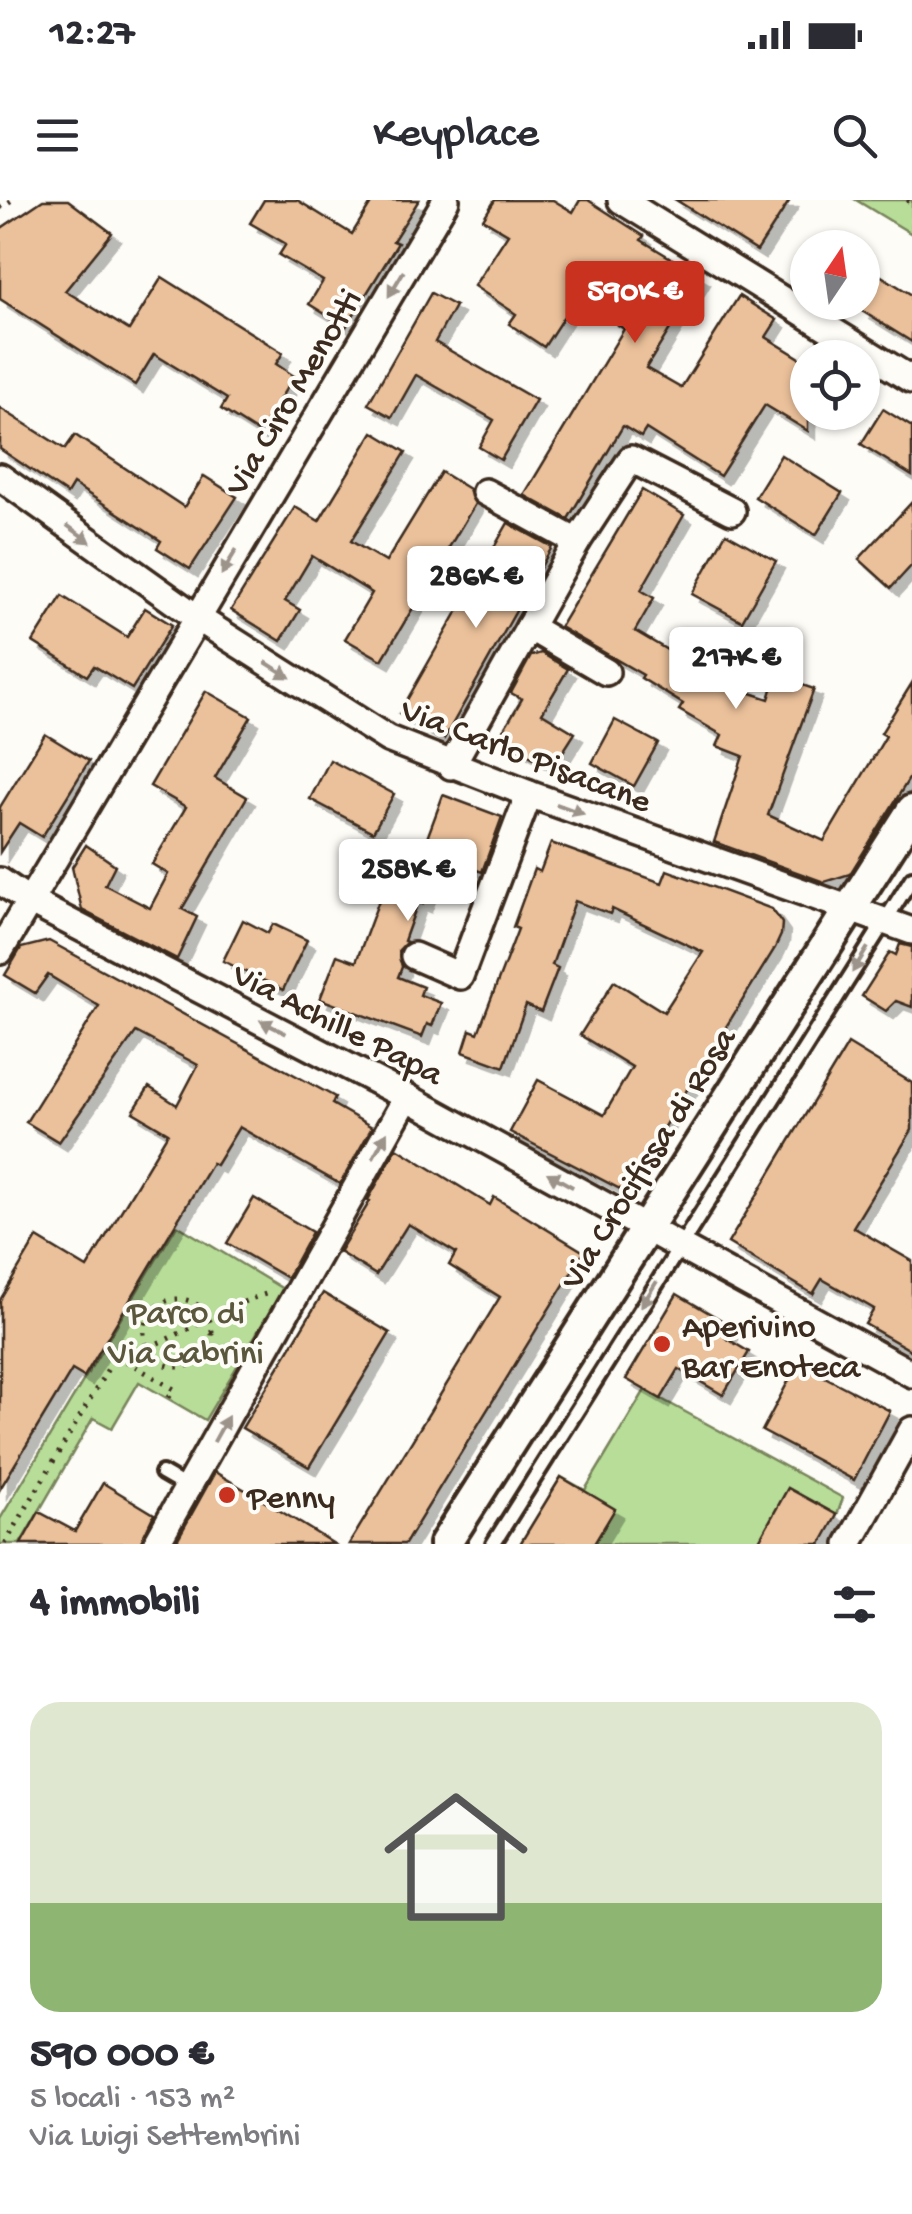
<!DOCTYPE html>
<html lang="it">
<head>
<meta charset="utf-8">
<style>
  body { margin:0; font-family:"Gochi Hand",sans-serif; background:#f2f2f3; color:#2b2b33; height:100vh; display:flex; flex-direction:column; font-size:38px; white-space:nowrap }
  * { box-sizing:border-box; margin:0 }
  p { font-size:32px; color:#7c7c81 }
  .icon { flex:none; width:55px; height:55px; fill:none; stroke:currentColor; stroke-width:2; stroke-linecap:round; stroke-linejoin:round }
  .map { position:relative; height:1344px; overflow:hidden }
  .sheet { display:flex; flex-direction:column; background:#fff; flex:1 }
  .sheet>* { flex:none }
  .needle { width:65px; rotate:13deg }
  .tools { position:absolute; left:790px; top:30px; display:grid; gap:20px }
  .tools a { display:grid; place-items:center; width:90px; height:90px; border-radius:50%; background:#fff; box-shadow:0 2px 8px #0004; font-size:50px }
  .price { position:absolute; translate:-50% -85px; padding:0 22px; border-radius:10px; background:#fff; color:#222; font-size:32px; line-height:65px; filter:drop-shadow(0 2px 5px #0008) }
  .price::after { content:''; position:absolute; left:50%; top:60px; width:30px; height:22px; margin-left:-15px; background:inherit; clip-path:polygon(0 0,100% 0,50% 100%) }
  .price.active { background:#c8321e; color:#fff }
  ul { padding:0; list-style:none }
  li { display:grid; align-content:center; gap:20px; height:530px; padding:0 30px }
  li+li { border-top:2px solid #e1e1e2 }
  li span { display:grid; place-items:center; height:310px; border-radius:30px; color:#555 }
  li>.icon { margin-inline-start:auto }
  span .icon { width:180px; height:180px; fill:#fffc; stroke-width:1 }
  li b { font-size:42px }
  h2 { display:flex; justify-content:space-between; align-items:center; height:120px; padding:0 30px; font-size:42px }
  .status { display:flex; justify-content:space-between; align-items:center; height:70px; padding:0 50px; background:#fff; direction:ltr }
  .status svg { height:28px; fill:currentColor }
  header { display:flex; justify-content:space-between; align-items:center; height:130px; padding:0 30px; background:#fff; font-size:45px; font-weight:600 }
  .map>svg:first-child { display:block }
  .green { fill:#b7dd98; stroke:#79845b; stroke-width:2.5 }
  .building { fill:#ebc19b; stroke:#3b2a1e; stroke-width:2.5; filter:url(#shadow) }
  .lines { fill:none; stroke-linecap:round; stroke-linejoin:round }
  .service-casing { stroke:#3b2a1e; stroke-width:20 }
  .minor-casing { stroke:#3b2a1e; stroke-width:32 }
  .tertiary-casing { stroke:#3b2a1e; stroke-width:38 }
  .path { stroke:#3b2a1e; stroke-width:5; stroke-dasharray:2.5 8; stroke-linecap:butt }
  .service { stroke:#fdfcf7; stroke-width:12 }
  .minor { stroke:#fdfcf7; stroke-width:25 }
  .tertiary { stroke:#fdfcf7; stroke-width:30 }
  .oneway { fill:#9c938a }
  .poi-dot { fill:#c8321e; stroke:#fdfcf7; stroke-width:4 }
  .labels { text-anchor:middle; stroke-width:8; stroke-linejoin:round; paint-order:stroke }
  .street-label { font-size:35px; fill:#3b2a1e; stroke:#fdfcf7 }
  .park-label { font-size:35px; fill:#5a573c; stroke:#fdfcf7 }
  .poi-label { font-size:35px; fill:#3b2a1e; stroke:#fdfcf7; text-anchor:start }
</style>
</head>
<body>
<div class="status"><b>12:27</b><svg viewBox="0 0 49 12"><path d="M0 12V9h3v3zM5 12V6h3v6zM10 12V3h3v9zM15 12V0h3v12zM26 1h20v11H26zM47 4h2v5h-2z"/></svg></div>
<header><svg class="icon" aria-label="menu" viewBox="0 0 24 24"><path d="M4 6h16M4 12h16M4 18h16"/></svg>Keyplace<svg class="icon" aria-label="search" viewBox="0 0 24 24"><circle cx="10" cy="10" r="6"/><path d="M15 15l6 6"/></svg></header>
<div class="map">
<svg width="912" height="1344" viewBox="0 0 912 1344">
  <defs>
    <filter id="shadow"><feDropShadow dx="8" dy="8" stdDeviation="0" flood-color="#0004"/></filter>
  </defs>
  <rect width="100%" height="100%" fill="#fdfcf7"/>
  <filter id="ink" filterUnits="userSpaceOnUse"><feTurbulence type="fractalNoise" baseFrequency=".01" numOctaves="2"/><feDisplacementMap in="SourceGraphic" scale="20" xChannelSelector="R" yChannelSelector="G"/><feConvolveMatrix kernelMatrix="1 2 1 2 8 2 1 2 1" color-interpolation-filters="sRGB"/></filter>
  <g filter="url(#ink)">
    <g class="green">
      <polygon points="856,0 912,0 912,34"/>
      <polygon points="177,1025 283,1089 205,1220 139,1182 112,1228 93,1218 20,1344 0,1344 0,1319"/>
      <polygon points="645,1190 843,1298 837,1315 788,1288 757,1344 520,1344 561,1277 585,1290"/>
    </g>
    <g class="building">
      <polygon points="43,0 68,0 112,33 65,91 87,104 129,130 162,77 283,153 276,164 294,176 259,233 221,209 227,199 154,154 135,185 0,99 0,29"/>
      <polygon points="264,0 297,0 352,34 373,0 419,0 393,41 398,43 346,127 309,104 323,81 279,55 286,44 250,23"/>
      <polygon points="495,0 553,0 573,12 580,0 588,0 644,36 641,40 702,77 646,168 681,188 739,96 777,120 766,137 808,163 808,231 765,205 720,276 646,229 641,237 623,226 568,319 524,295 624,129 618,125 640,88 599,62 544,147 509,124 516,114 474,86 508,34 483,19"/>
      <polygon points="676,0 790,0 757,51"/>
      <polygon points="862,64 912,95 912,142 862,111"/>
      <polygon points="431,93 455,106 435,142 536,200 501,260 479,247 494,220 416,175 392,217 368,204"/>
      <polygon points="0,208 65,249 75,235 184,307 204,276 237,297 190,369 157,348 161,341 73,284 67,294 0,249"/>
      <polygon points="883,209 912,227 912,276 861,244"/>
      <polygon points="373,232 406,252 351,341 386,362 441,272 469,289 475,304 382,460 345,439 372,393 312,356 285,401 300,410 281,441 231,410 295,307 319,321"/>
      <polygon points="781,255 842,293 816,335 755,297"/>
      <polygon points="642,290 684,315 641,390 654,398 635,431 703,471 705,467 745,491 769,499 776,476 814,489 768,615 824,641 886,536 881,533 912,483 912,574 850,674 824,682 714,642 743,556 717,546 722,535 679,510 683,504 641,478 643,475 560,427"/>
      <polygon points="912,302 912,365 891,388 859,359"/>
      <polygon points="508,323 552,347 444,539 399,514"/>
      <polygon points="726,333 776,361 742,421 692,394"/>
      <polygon points="62,396 127,437 145,408 172,425 132,489 94,466 87,476 33,442"/>
      <polygon points="541,453 568,469 542,513 575,533 552,569 499,537 522,499 511,493 531,456"/>
      <polygon points="206,491 251,517 215,578 247,597 182,709 197,717 177,759 82,710 72,667 86,645 115,665 105,685 150,708 168,674 152,664 186,607 150,586"/>
      <polygon points="615,520 658,543 634,586 592,563"/>
      <polygon points="45,534 89,561 42,637 19,623 0,652 0,607"/>
      <polygon points="330,560 394,594 373,632 310,599"/>
      <polygon points="443,595 502,617 482,672 441,657 423,704 418,702 404,741 407,742 399,750 402,767 398,777 423,787 420,795 441,803 432,826 427,824 422,837 320,799 337,755 356,762 391,668 413,676"/>
      <polygon points="551,643 662,683 667,670 772,709 782,723 781,735 775,748 624,991 510,932 538,880 604,915 632,867 580,835 614,781 664,812 703,752 612,709 610,714 575,701 552,765 558,768 541,812 526,805 504,867 463,852 470,830 478,833 518,729 513,727 534,669 540,672"/>
      <polygon points="243,720 268,733 273,724 307,740 283,790 223,761"/>
      <polygon points="49,741 335,897 332,904 372,927 340,984 239,927 216,965 212,963 84,1177 72,1170 0,1289 0,1100 37,1038 87,1068 168,933 133,912 149,887 177,905 198,865 136,832 59,942 26,922 99,806 48,775 35,793 5,775 21,748"/>
      <polygon points="900,744 912,747 912,807 896,801 886,811 862,796 890,752 896,755"/>
      <polygon points="848,844 912,883 912,930 853,1027 912,1061 912,1151 865,1124 874,1109 822,1079 813,1094 728,1043"/>
      <polygon points="397,948 490,1005 494,997 584,1052 405,1344 349,1344 500,1097 449,1065 456,1053 408,1024 376,1075 339,1052 370,1001 368,1000"/>
      <polygon points="254,998 312,1032 287,1078 227,1043"/>
      <polygon points="323,1093 390,1133 309,1267 242,1228"/>
      <polygon points="677,1094 733,1127 726,1138 749,1152 723,1195 679,1169 661,1199 626,1179"/>
      <polygon points="798,1163 890,1211 854,1280 762,1231"/>
      <polygon points="215,1272 292,1318 334,1344 175,1344"/>
      <polygon points="561,1277 615,1309 594,1344 520,1344"/>
      <polygon points="103,1283 154,1314 140,1344 21,1344 39,1312 75,1331"/>
      <polygon points="788,1288 837,1315 821,1344 757,1344"/>
    </g>
    <g class="lines">
      <defs>
        <g id="service">
          <polyline points="162,1273 188,1288"/>
          <polyline points="493,1344 912,678"/>
        </g>
        <g id="minor">
          <polyline points="621,0 912,180"/>
          <polyline points="0,277 196,417 388,539 529,594 912,731"/>
          <polyline points="485,292 577,342"/>
          <polyline points="529,427 606,472"/>
          <polyline points="451,566 577,342 631,259 732,311"/>
          <polyline points="0,681 31,702 407,897 912,1174"/>
          <polyline points="0,751 446,0"/>
          <polyline points="414,756 460,776 529,594"/>
          <polyline points="156,1344 407,897"/>
          <polyline points="849,1344 912,1230"/>
        </g>
        <polyline id="tertiary" points="445,1344 912,611"/>
      </defs>
      <use href="#service" class="service-casing"/>
      <use href="#minor" class="minor-casing"/>
      <use href="#tertiary" class="tertiary-casing"/>
      <g class="path">
        <polyline points="907,0 912,3"/>
        <polyline points="0,8 12,0"/>
        <circle cx="178" cy="1133" r="34"/>
        <polyline points="207,1151 231,1164"/>
        <path d="M 118,1155 C 173,1145 216,1108 269,1093"/>
        <polyline points="5,1344 116,1155 174,1189 166,1203"/>
      </g>
      <use href="#service" class="service"/>
      <use href="#minor" class="minor"/>
      <use href="#tertiary" class="tertiary"/>
    </g>
    <defs><path id="oneway-solid" d="M-6-.8H1V-3.2L6.5 0L1 3.2V.8H-6Z" transform="scale(2.5)"/></defs>
    <g class="oneway">
      <use href="#oneway-solid" transform="translate(396 84) rotate(121)"/>
      <use href="#oneway-solid" transform="translate(79 334) rotate(36)"/>
      <use href="#oneway-solid" transform="translate(229 362) rotate(121)"/>
      <use href="#oneway-solid" transform="translate(278 470) rotate(32)"/>
      <use href="#oneway-solid" transform="translate(570 609) rotate(20)"/>
      <use href="#oneway-solid" transform="translate(860 760) rotate(122)"/>
      <use href="#oneway-solid" transform="translate(273 827) rotate(-153)"/>
      <use href="#oneway-solid" transform="translate(380 945) rotate(-61)"/>
      <use href="#oneway-solid" transform="translate(560 980) rotate(-151)"/>
      <use href="#oneway-solid" transform="translate(649 1094) rotate(122)"/>
      <use href="#oneway-solid" transform="translate(221 1229) rotate(-61)"/>
    </g>
  </g>
  <g class="poi-dot">
    <circle cx="662" cy="1144" r="10"/>
    <circle cx="227" cy="1295" r="10"/>
  </g>
  <g class="labels">
    <g class="street-label">
      <text transform="translate(291 191) rotate(-59)" y="12">Via Ciro Menotti</text>
      <text transform="translate(527 553) rotate(21)" y="12">Via Carlo Pisacane</text>
      <text transform="translate(339 822) rotate(27)" y="12">Via Achille Papa</text>
      <text transform="translate(646 957) rotate(-58)" y="12">Via Crocifissa di Rosa</text>
    </g>
    <g class="park-label">
      <text x="186" y="1122">Parco di<tspan x="186" dy="40">Via Cabrini</tspan></text>
    </g>
    <g class="poi-label">
      <text x="682" y="1136">Aperivino<tspan x="682" dy="40">Bar Enoteca</tspan></text>
      <text x="247" y="1307">Penny</text>
    </g>
  </g>
</svg>
<div class="tools">
<a><svg class="needle" viewBox="-14 -14 28 28"><path d="M0-13l5 13h-10z" fill="#e53935"/><path d="M0 13l5-13h-10z" fill="#7c7c81"/></svg></a>
<a><svg class="icon" aria-label="locate" viewBox="0 0 24 24"><circle cx="12" cy="12" r="6"/><path d="M12 2v4M12 18v4M2 12h4M18 12h4"/></svg></a>
</div>
<b class="price active" style="left:635px;top:146px">590K €</b>
<b class="price" style="left:476px;top:431px">286K €</b>
<b class="price" style="left:736px;top:512px">217K €</b>
<b class="price" style="left:408px;top:724px">258K €</b>
</div>
<section class="sheet">
<h2>4 immobili<svg class="icon" aria-label="filters" viewBox="0 0 24 24"><path d="M4 7h16M4 17h16"/><circle cx="9" cy="7" r="2"/><circle cx="15" cy="17" r="2"/></svg></h2>
<ul>
<li><span style="background:linear-gradient(#dfe7d0 65%,#8fb573 0)"><svg class="icon" aria-label="home" viewBox="0 0 24 24"><path d="M3 11l9-7 9 7M6 9v11h12V9"/></svg></span><div><b>590 000 €</b><p>5 locali · 153 m²</p><p>Via Luigi Settembrini</p></div></li>
</ul>
</section>
</body>
</html>
